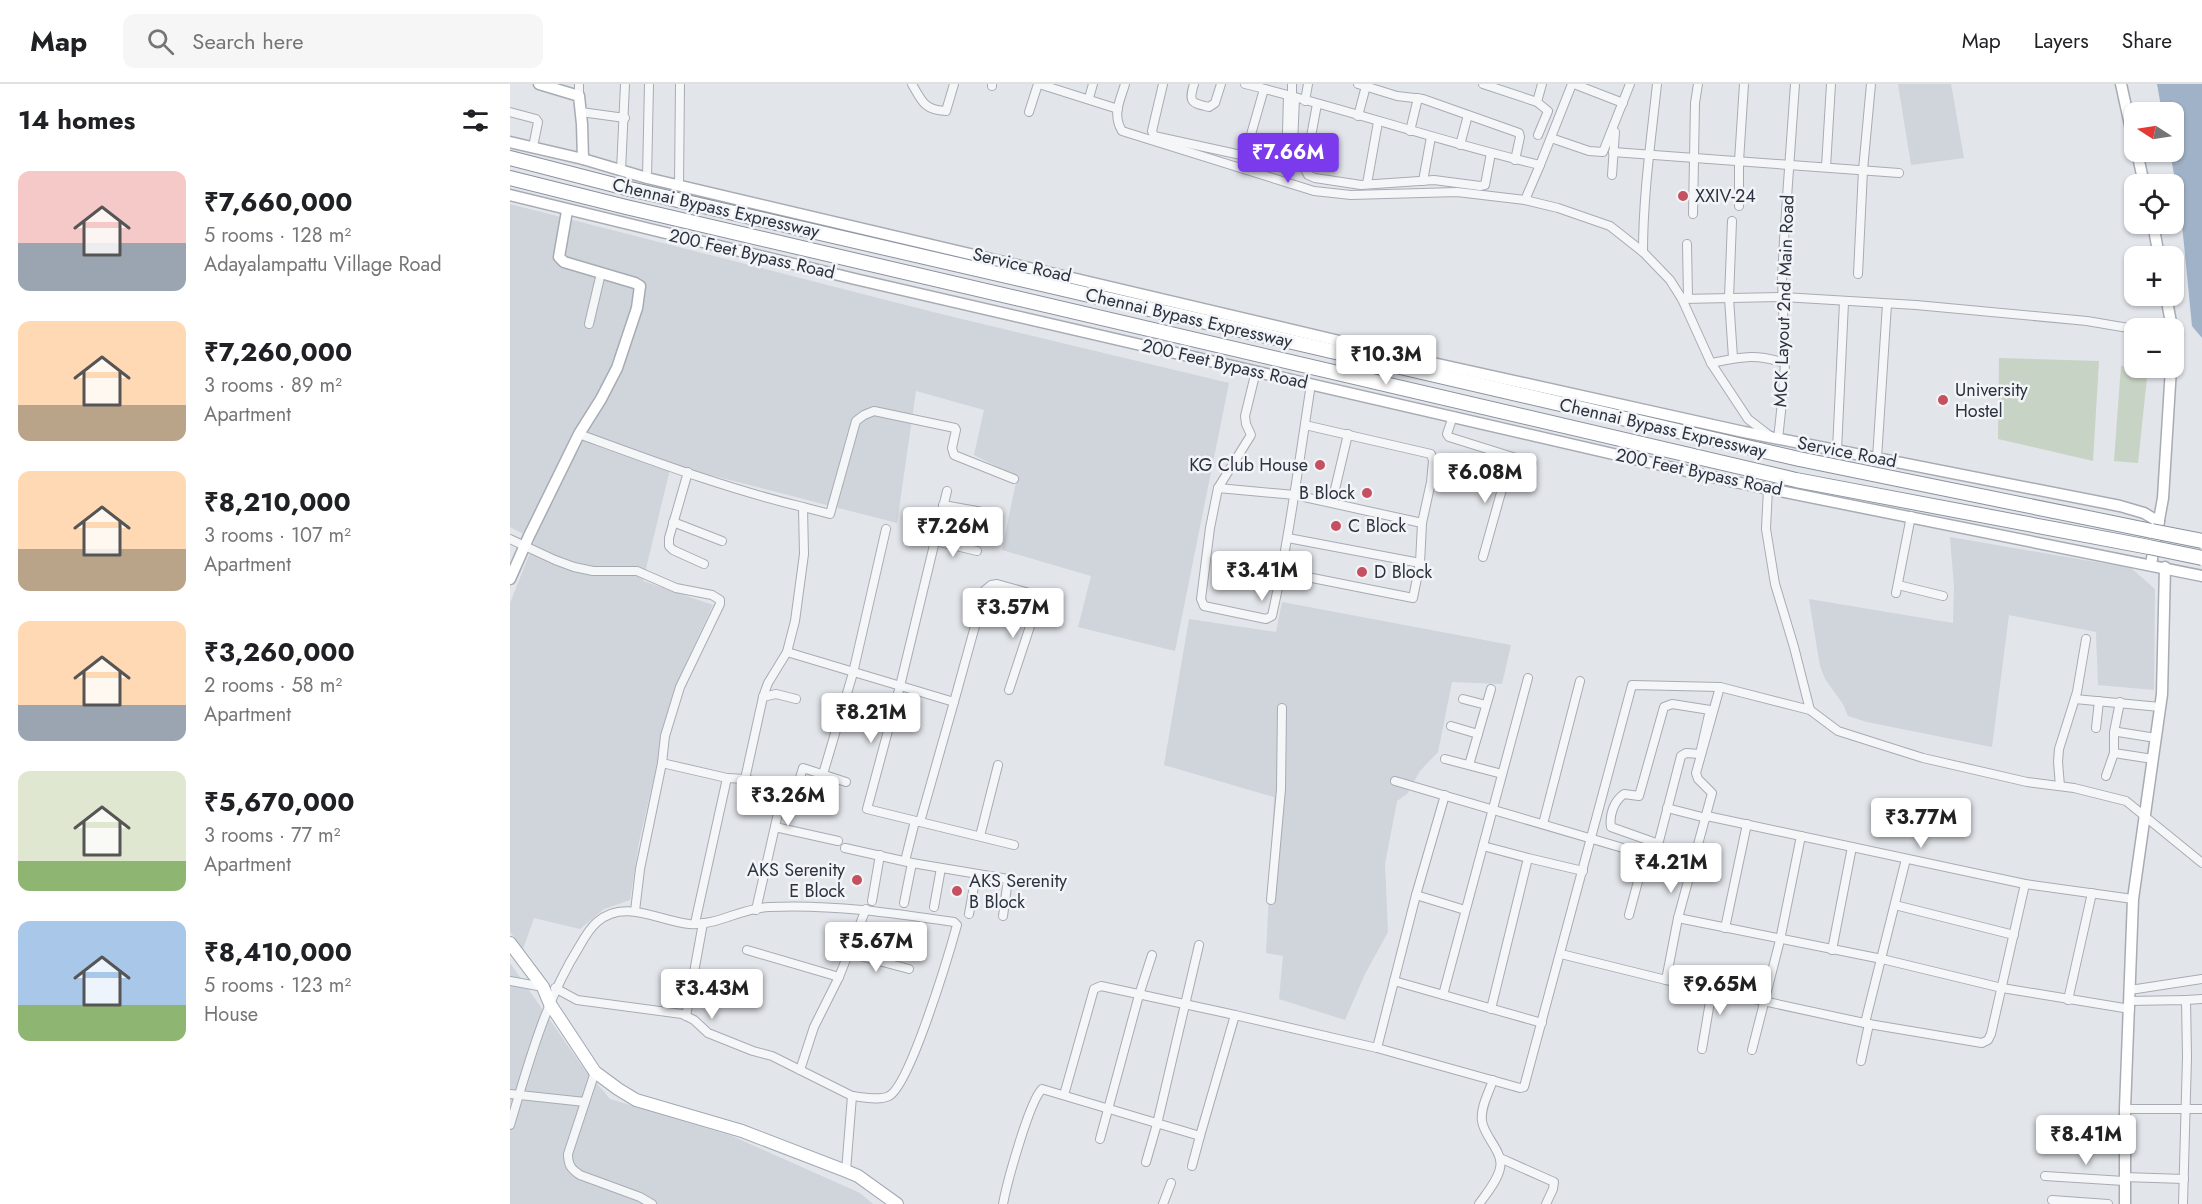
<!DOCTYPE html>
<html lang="en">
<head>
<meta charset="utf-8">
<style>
  body { margin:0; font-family:Jost,sans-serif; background:#f6f6f6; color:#202124; height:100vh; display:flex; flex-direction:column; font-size:22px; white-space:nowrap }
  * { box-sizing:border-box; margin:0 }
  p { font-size:20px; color:#757577 }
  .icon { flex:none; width:33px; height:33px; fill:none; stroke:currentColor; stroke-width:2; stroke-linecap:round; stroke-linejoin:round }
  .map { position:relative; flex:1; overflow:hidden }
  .sheet { display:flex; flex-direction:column; background:#fff; width:510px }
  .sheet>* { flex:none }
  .needle { width:39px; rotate:282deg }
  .tools { position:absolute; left:1614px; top:18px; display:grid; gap:12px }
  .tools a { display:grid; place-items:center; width:60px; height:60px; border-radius:12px; background:#fff; box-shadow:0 2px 4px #0004; font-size:30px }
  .price { position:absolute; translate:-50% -51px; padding:0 14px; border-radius:6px; background:#fff; color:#222; font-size:20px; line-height:39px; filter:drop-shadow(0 2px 3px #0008) }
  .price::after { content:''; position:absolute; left:50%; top:36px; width:18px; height:14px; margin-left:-9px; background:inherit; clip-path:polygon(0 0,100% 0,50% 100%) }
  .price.current { background:#7c3aed; color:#fff }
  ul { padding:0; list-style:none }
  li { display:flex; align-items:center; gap:18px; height:150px; padding:0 18px }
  li span { display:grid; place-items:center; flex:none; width:168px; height:120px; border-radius:12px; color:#555 }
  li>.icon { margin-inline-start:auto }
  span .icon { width:72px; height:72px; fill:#fffc; stroke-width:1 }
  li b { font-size:26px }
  h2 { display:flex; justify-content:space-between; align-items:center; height:72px; padding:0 18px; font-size:26px }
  header { display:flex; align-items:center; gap:36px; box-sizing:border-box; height:84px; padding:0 30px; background:#fff; border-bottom:2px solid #e0e0e0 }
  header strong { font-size:28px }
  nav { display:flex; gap:33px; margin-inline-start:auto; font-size:21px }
  .search { width:420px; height:54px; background:#f6f6f6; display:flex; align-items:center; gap:15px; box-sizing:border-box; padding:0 21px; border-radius:12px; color:#757577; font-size:22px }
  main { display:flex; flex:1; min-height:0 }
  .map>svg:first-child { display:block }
  .built { fill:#d0d4db }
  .green { fill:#c7d3c4 }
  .water { fill:#a0b2c7 }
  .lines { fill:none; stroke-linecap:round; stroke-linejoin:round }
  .street-casing { stroke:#a7acb4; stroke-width:10 }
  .secondary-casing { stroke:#a7acb4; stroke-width:13 }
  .primary-casing { stroke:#a2a9b4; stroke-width:14 }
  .highway-casing { stroke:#8b929f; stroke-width:16 }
  .street { stroke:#f5f6f8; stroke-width:8 }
  .secondary { stroke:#fff; stroke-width:10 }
  .primary { stroke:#fff; stroke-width:12 }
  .highway { stroke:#fff; stroke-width:14 }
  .highway-bridge-casing { stroke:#8b929f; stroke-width:16; stroke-linecap:butt }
  .highway-bridge { stroke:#fff; stroke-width:14 }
  .poi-dot { fill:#c55160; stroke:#f2f4f7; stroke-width:2 }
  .labels { text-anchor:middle; stroke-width:5; stroke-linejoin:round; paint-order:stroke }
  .poi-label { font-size:18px; fill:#2b3340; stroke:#f2f4f7; text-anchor:start }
  .street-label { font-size:18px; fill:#2b3340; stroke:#f2f4f7 }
</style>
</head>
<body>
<header>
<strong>Map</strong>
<div class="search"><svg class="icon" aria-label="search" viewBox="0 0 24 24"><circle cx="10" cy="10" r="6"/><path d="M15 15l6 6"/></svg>Search here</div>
<nav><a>Map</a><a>Layers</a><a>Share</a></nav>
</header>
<main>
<section class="sheet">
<h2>14 homes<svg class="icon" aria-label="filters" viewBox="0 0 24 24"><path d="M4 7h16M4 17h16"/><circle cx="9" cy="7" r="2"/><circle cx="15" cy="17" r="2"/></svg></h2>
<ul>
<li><span style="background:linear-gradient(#f6c9c9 60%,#9aa5b1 0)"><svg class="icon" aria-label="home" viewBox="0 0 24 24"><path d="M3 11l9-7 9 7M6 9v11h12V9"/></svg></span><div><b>₹7,660,000</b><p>5 rooms · 128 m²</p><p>Adayalampattu Village Road</p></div></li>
<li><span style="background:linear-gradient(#ffd9b3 70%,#b9a48a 0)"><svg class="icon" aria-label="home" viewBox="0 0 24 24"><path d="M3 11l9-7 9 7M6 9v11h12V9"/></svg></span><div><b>₹7,260,000</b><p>3 rooms · 89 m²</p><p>Apartment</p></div></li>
<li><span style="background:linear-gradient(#ffd9b3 65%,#b9a48a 0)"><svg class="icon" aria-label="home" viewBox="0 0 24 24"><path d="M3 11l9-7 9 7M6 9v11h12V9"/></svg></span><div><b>₹8,210,000</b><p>3 rooms · 107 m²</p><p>Apartment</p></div></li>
<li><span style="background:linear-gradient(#ffd9b3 70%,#9aa5b1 0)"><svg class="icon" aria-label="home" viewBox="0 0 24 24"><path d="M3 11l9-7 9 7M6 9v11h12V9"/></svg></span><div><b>₹3,260,000</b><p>2 rooms · 58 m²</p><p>Apartment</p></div></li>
<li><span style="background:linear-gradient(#dfe7d0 75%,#8fb573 0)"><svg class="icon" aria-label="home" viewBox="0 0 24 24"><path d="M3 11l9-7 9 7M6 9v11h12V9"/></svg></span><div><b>₹5,670,000</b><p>3 rooms · 77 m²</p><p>Apartment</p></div></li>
<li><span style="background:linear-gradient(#a9c7e8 70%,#8fb573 0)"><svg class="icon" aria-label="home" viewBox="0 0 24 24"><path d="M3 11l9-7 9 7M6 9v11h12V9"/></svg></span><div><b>₹8,410,000</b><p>5 rooms · 123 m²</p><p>House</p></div></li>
</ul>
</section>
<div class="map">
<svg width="1692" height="1120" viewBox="0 0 1692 1120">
  <rect width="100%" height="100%" fill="#e2e5ea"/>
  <g class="built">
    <polygon points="1388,0 1441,0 1454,74 1401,81"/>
    <polygon points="0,120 423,228 719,299 665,567 568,543 581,492 492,466 507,393 464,371 474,326 406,307 387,439 161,381 133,497 203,521 165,603 129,758 120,816 94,825 70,845 24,834 13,865 0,848 0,519 25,456 0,443"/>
    <polygon points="1440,453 1621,484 1645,505 1644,606 1588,601 1586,548 1499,531 1482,663 1357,638 1338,632 1333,620 1315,595 1310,582 1299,515 1443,539 1444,503"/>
    <polygon points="772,518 1001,561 992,600 942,598 928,668 910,687 897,710 887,717 875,780 878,848 855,890 835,936 769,915 773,872 756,869 764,713 654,681 679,535 766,548"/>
    <polygon points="0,879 72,982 100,1015 222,1052 350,1109 363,1120 0,1120"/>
  </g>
  <g class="green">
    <polygon points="1489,274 1589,277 1583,377 1488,355"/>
    <polygon points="1611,282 1638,284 1628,379 1604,377"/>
  </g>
  <polygon class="water" points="1647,0 1692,0 1692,254 1682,242 1671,130 1660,68 1664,68 1664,28 1652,28"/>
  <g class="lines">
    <defs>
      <g id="street">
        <path d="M 402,0 C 412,18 415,26 436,27 L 444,0"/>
        <polyline points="529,0 608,25"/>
        <path d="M 615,0 C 610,17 602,30 612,47 L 804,107 L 841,111 L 947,108 L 1015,116 L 1048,124 L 1100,142 L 1133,168 L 1160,196 L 1172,215 L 1201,279 L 1238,335 L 1260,352"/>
        <polyline points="653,0 642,47 644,52 731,71 736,68 754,5"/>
        <path d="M 684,0 C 678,19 682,19 699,23 L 705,19 L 711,0"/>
        <path d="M 735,0 C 834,24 931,58 1030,81 L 1015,116"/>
        <polyline points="848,0 887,12 913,15 1009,49 1010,53 1005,76"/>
        <polyline points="973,0 1027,18 1038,27 1028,51"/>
        <polyline points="1064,0 1113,19"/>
        <polyline points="482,2 482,0"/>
        <polyline points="69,12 69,0"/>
        <polyline points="778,12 776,83 780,88 782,83 785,14"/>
        <polyline points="782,13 782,0"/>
        <polyline points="579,14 583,0"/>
        <polyline points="795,17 798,0"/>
        <polyline points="1027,18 1032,0"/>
        <polyline points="807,20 795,85 798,91 805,94 851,101 924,96 970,102 975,101 981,69"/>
        <polyline points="0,28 26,35 28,38 23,63"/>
        <polyline points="71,28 115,34"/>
        <polyline points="519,28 528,0"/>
        <polyline points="848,32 856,2"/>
        <polyline points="900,47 908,14"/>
        <polyline points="1041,54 1079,67 1093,68 1120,0"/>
        <polyline points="950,61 958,31"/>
        <polyline points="1103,68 1389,89"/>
        <polyline points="1030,81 1062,0"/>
        <polyline points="1316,83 1321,0"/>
        <polyline points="111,87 115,0"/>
        <polyline points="1102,91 1105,48"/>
        <polyline points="137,94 139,0"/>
        <polyline points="913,97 921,53"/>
        <polyline points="169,100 170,0"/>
        <polyline points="857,100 868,38"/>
        <polyline points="1229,122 1229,77 1234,0"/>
        <polyline points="1183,130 1185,19 1188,0"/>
        <polyline points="1222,137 1219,214 1223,274"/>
        <polyline points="1177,160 1178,213"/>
        <path d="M 1133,168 C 1133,112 1141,56 1147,0"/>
        <polyline points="1348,190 1353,86 1361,0"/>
        <polyline points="1172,215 1273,213 1406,221 1577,237 1624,245"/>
        <polyline points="79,240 91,189"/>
        <path d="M 1201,279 C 1231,273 1245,269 1275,279"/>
        <path d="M 801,300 C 789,378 779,455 762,532 L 756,535 L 694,522 L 691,515 L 700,444 L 708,404 L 785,411 L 912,439"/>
        <polyline points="943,332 937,350 939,353 1022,379"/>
        <path d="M 69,350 C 143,377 217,405 293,423 L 294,470 L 285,537 L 277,568 L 444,618 L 410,738"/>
        <polyline points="1268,355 1273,309 1275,279 1272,196 1274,156 1285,0"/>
        <polyline points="1327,366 1334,218"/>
        <polyline points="1367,374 1377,220"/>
        <polyline points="178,388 159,454 159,462 163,466 194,480"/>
        <polyline points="708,404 741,351 736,340 735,332 746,287"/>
        <polyline points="1258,404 1256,445 1265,500 1284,563 1300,626 1328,647 1413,674 1517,698 1564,704 1616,717 1692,779"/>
        <polyline points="437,407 390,602 357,725 504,761"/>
        <polyline points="822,418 838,350"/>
        <polyline points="433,421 478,429"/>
        <polyline points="293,423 320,430 346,337 354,331 364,327 445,344 446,346 442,364 444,371 504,395"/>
        <polyline points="163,438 212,457"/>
        <polyline points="778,454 910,479"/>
        <polyline points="0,455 45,476 64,483 83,487 127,487 166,504 202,511 210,516 210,520 170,603 155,652 152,679 130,785 125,827"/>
        <polyline points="425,457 467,467"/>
        <polyline points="973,473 1001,373"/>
        <polyline points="772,488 903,514 910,479 912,439 921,398 923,377 921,370 795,341"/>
        <polyline points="1388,501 1433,512"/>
        <polyline points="1386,509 1401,432"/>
        <polyline points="253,613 266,610 286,615"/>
        <polyline points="953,615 976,621"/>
        <polyline points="1565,615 1650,623"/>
        <polyline points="444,618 475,506 481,501 487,500 530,512 499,606"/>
        <path d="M 1162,620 L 1200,626 L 1190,670 L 1176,669 L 1171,672 L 1149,757 L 1146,759 L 1101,743 C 1099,731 1104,717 1114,710 L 1129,712 L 1154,623 Z"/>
        <polyline points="941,642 968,650"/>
        <polyline points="1586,644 1589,617"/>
        <polyline points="1608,648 1646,654"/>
        <polyline points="1604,669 1643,675"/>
        <polyline points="935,675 992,690"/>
        <polyline points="152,679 217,694"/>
        <polyline points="959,681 981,605"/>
        <polyline points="313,690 343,589 376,445"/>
        <polyline points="1596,692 1604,669 1604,648 1610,618"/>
        <path d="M 235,695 C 248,699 268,701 271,716 L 246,826"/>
        <polyline points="885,697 1181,784"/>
        <polyline points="1550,702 1548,678 1549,665 1567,608 1576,555"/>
        <polyline points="270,710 286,707 293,684 336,698"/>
        <polyline points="935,711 906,811 955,826"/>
        <polyline points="1157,724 1196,734"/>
        <polyline points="1197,732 1515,800 1623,815"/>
        <polyline points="1033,740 1070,597"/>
        <polyline points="265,743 328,757"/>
        <polyline points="470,752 488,681"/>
        <polyline points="973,762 1018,774 981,925"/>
        <polyline points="335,764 402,779 498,795 493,832"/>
        <polyline points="1018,774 1073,787"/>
        <polyline points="395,777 405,737"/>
        <polyline points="761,816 771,705 772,624"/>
        <polyline points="362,817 370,771"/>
        <polyline points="394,819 402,779"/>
        <polyline points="1385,821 1504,851"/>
        <polyline points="424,823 431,784"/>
        <polyline points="459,830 466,791"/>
        <polyline points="1119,831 1135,771"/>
        <polyline points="1168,834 1372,875 1492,904 1620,925"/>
        <polyline points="185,839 217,694 235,695 253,613 258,599 277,568"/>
        <polyline points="1215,844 1237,740"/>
        <polyline points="237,866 329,893"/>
        <polyline points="1322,866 1342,763"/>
        <polyline points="339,869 399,885"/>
        <polyline points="1051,870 1156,896 1359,940 1472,959 1478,956 1481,950 1515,800"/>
        <polyline points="1156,896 1168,834 1202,709 1188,695 1186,689 1210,603 1300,626"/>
        <polyline points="0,897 33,903"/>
        <polyline points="884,897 1032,939"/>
        <polyline points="45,904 67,916 172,930 184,936 198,949 243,967 262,972 342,1012"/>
        <polyline points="1620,906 1692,895"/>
        <polyline points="933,911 1018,594"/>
        <polyline points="1558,916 1582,809"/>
        <polyline points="1676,916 1692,915"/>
        <polyline points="1619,917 1676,916 1677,973 1673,1120"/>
        <polyline points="725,931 867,964 1010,1004 1014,1003 1122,601 1210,603"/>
        <polyline points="176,932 193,839"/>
        <polyline points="1355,939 1396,775"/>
        <polyline points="867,964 906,811"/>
        <polyline points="1192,965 1202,906"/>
        <polyline points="1242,966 1270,856 1291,752"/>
        <polyline points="1351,977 1359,940"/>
        <polyline points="290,986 304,943 329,893 356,825"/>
        <path d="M 85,988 L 58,1070 C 58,1081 61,1085 70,1091 L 130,1113 L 142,1120"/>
        <polyline points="0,1010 75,1018"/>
        <polyline points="1615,1025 1692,1025"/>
        <path d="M 0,1041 C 18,981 35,917 69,863 C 74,854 79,845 87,838 C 114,814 149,837 179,840 C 207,842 231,824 259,823 C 321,820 383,829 444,838 L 447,841 C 439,870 400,1001 379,1012 C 370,1017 352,1013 342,1012 L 336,1087"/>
        <polyline points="590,1055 629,911 642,871"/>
        <polyline points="990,1074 1044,1098 1043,1105 1036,1120"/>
        <polyline points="636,1078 647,1040 689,861"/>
        <polyline points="682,1082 690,1052"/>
        <polyline points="1535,1092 1614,1097"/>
        <polyline points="1614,1093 1674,1095"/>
        <polyline points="1542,1116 1598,1120"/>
        <path d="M 493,1120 C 497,1099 519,1018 532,1005 L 690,1052 L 725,931 L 591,902 L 584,905 L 554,1011"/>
        <polyline points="653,1120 661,1099"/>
        <path d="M 969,1120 C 976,1110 988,1096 990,1084 C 994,1068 974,1053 972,1037 C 970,1024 979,1008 983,996"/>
      </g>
      <g id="secondary">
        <polyline points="29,0 69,12 72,40 73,75"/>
        <polyline points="1611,0 1624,59"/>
        <polyline points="0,58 73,75 137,94 914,277 1234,348 1610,422 1634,429 1649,438"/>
        <polyline points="1627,68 1634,100"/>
        <polyline points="0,111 345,195 1220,397 1692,492"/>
        <polyline points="1643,140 1649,172"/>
        <polyline points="1656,212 1662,244"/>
        <polyline points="1641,480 1653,414 1661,284"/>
        <polyline points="0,495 19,452 69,350 91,315 107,284 127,224 130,202 125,199 54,178 49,173 57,127"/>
        <polyline points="1615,1120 1615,1025 1623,815 1652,610 1655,483"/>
      </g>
      <polyline id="primary" points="0,859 33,903 40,920 85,988 108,1005 126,1016 232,1047 336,1087 348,1092 387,1120"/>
      <g id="highway">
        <polyline points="0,74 120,105 1289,375 1642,447"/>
        <polyline points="0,94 116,123 1286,396 1639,463"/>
      </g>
    </defs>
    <use href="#street" class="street-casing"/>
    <use href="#secondary" class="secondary-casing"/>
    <use href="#primary" class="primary-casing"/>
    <use href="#highway" class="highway-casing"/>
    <use href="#street" class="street"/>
    <use href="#secondary" class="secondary"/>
    <use href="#primary" class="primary"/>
    <use href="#highway" class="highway"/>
    <defs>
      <g id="highway-bridge">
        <polyline points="1642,447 1692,457"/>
        <polyline points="1639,463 1692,474"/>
      </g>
    </defs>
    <use href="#highway-bridge" class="highway-bridge-casing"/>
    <use href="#highway-bridge" class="highway-bridge"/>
  </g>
  <g class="poi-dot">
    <circle cx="1173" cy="112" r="6"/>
    <circle cx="1433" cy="316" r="6"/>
    <circle cx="810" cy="381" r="6"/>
    <circle cx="857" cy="409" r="6"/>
    <circle cx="826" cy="442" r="6"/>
    <circle cx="852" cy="488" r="6"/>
    <circle cx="347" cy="796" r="6"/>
    <circle cx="447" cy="807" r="6"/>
  </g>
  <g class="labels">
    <g class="poi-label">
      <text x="1185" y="118">XXIV-24</text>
      <text x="1445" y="312">University<tspan x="1445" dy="21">Hostel</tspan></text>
      <text x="798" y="387" text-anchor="end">KG Club House</text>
      <text x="845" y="415" text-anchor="end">B Block</text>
      <text x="838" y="448">C Block</text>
      <text x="864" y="494">D Block</text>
      <text x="335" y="792" text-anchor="end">AKS Serenity<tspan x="335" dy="21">E Block</tspan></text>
      <text x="459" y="803">AKS Serenity<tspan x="459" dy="21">B Block</tspan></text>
    </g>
    <g class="street-label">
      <text transform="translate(206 124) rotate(13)" y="6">Chennai Bypass Expressway</text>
      <text transform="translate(242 170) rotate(13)" y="6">200 Feet Bypass Road</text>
      <text transform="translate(512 181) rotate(13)" y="6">Service Road</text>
      <text transform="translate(1274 217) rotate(-88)" y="6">MCK Layout 2nd Main Road</text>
      <text transform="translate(679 234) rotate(13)" y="6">Chennai Bypass Expressway</text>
      <text transform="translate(715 280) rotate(13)" y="6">200 Feet Bypass Road</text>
      <text transform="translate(1153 344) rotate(13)" y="6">Chennai Bypass Expressway</text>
      <text transform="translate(1337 368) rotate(11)" y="6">Service Road</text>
      <text transform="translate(1189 388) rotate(12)" y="6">200 Feet Bypass Road</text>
    </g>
  </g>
</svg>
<div class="tools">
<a><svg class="needle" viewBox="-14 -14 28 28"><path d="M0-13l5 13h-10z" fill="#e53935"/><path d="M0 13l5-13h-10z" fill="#757577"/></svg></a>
<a><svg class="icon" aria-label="locate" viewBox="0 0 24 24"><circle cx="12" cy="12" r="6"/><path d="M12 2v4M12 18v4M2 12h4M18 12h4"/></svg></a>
<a>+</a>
<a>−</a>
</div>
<b class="price current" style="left:778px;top:100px">₹7.66M</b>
<b class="price" style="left:876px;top:302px">₹10.3M</b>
<b class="price" style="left:975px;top:420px">₹6.08M</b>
<b class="price" style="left:443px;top:474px">₹7.26M</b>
<b class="price" style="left:752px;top:518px">₹3.41M</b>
<b class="price" style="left:503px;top:555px">₹3.57M</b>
<b class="price" style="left:361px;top:660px">₹8.21M</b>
<b class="price" style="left:278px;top:743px">₹3.26M</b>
<b class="price" style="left:1411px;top:765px">₹3.77M</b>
<b class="price" style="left:1161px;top:810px">₹4.21M</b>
<b class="price" style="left:366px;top:889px">₹5.67M</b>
<b class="price" style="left:1210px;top:932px">₹9.65M</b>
<b class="price" style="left:202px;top:936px">₹3.43M</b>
<b class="price" style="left:1576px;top:1082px">₹8.41M</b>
</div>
</main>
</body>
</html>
